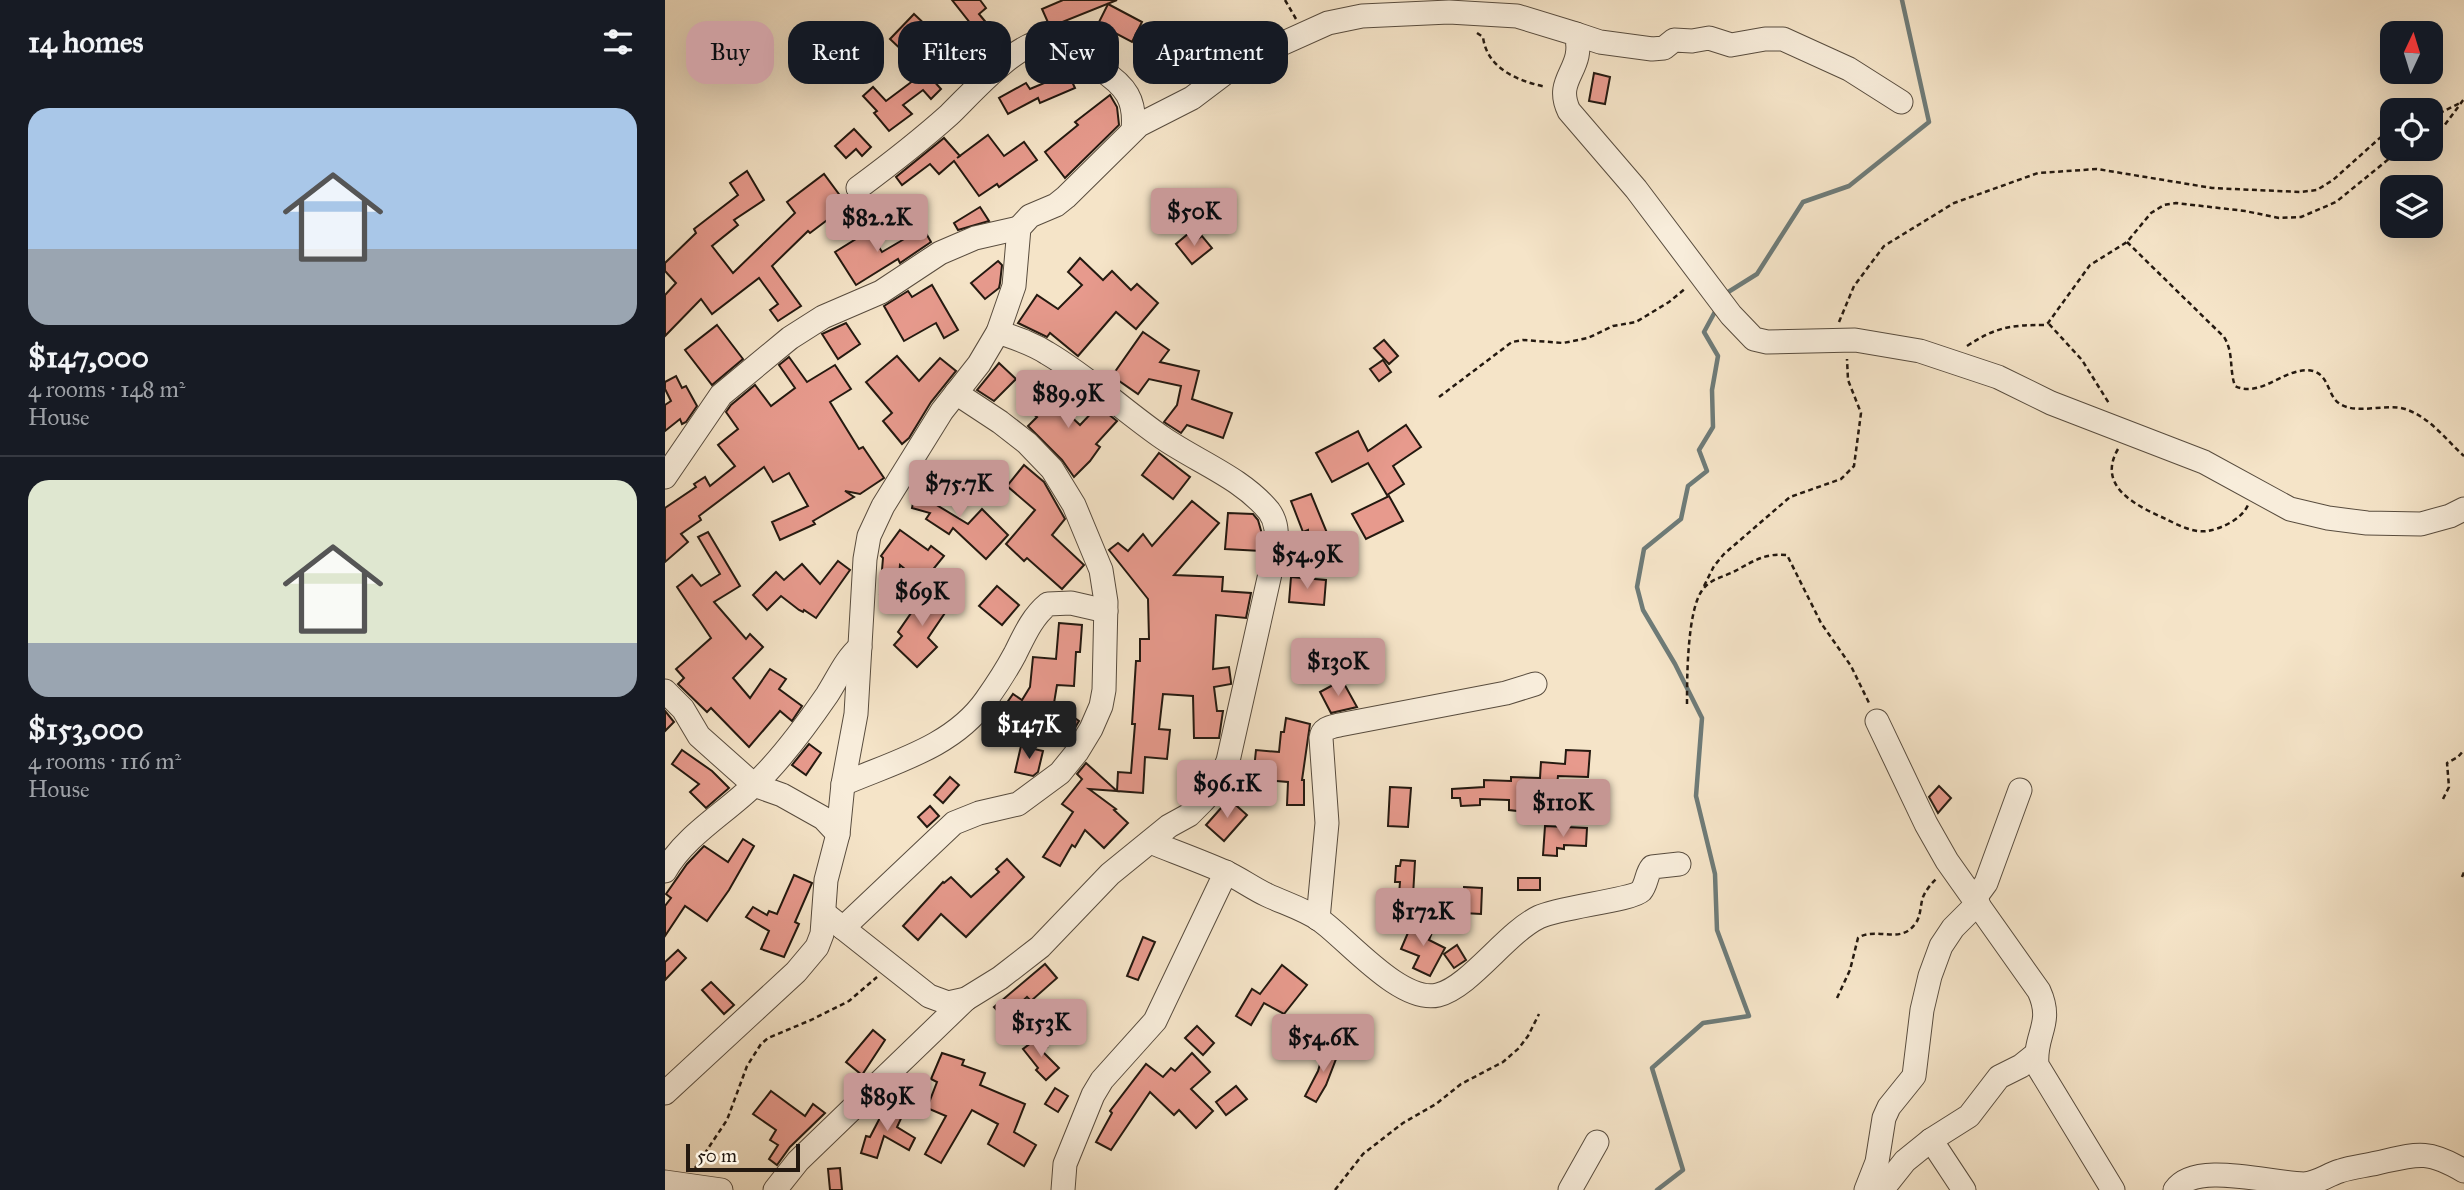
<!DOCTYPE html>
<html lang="en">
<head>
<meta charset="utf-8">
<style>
  body { margin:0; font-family:"IM FELL Great Primer",serif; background:#242831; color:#f1f3f6; height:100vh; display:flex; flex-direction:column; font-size:26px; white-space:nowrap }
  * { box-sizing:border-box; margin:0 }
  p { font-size:23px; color:#9ea1a6 }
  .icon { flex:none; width:38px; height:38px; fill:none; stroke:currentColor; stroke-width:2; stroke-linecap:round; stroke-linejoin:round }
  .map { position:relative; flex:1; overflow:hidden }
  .drawer { display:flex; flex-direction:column; background:#171b24; width:665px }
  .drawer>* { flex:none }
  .guide { position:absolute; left:21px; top:21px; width:665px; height:63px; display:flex; gap:14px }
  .needle { width:46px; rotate:4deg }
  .controls { position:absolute; left:1715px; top:21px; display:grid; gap:14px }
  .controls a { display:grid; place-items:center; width:63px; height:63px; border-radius:14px; background:#171b24; box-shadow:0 7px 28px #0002; font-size:35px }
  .scale { position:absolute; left:21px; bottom:18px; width:114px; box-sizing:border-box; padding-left:7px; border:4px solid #241910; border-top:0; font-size:19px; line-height:24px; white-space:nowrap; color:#241910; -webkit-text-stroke:5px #f8eddb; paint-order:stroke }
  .price { position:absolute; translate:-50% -60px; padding:0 16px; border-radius:7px; background:#c59692; color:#111; font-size:23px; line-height:46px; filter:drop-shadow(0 2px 4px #0008) }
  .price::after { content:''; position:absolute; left:50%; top:42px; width:21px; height:16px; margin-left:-10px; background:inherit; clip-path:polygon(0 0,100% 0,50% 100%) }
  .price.current { background:#222; color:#fff }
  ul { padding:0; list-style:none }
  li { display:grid; align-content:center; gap:14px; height:371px; padding:0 28px }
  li+li { border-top:2px solid #363941 }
  li span { display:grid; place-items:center; height:217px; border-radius:21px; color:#555 }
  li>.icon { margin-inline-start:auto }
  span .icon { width:126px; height:126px; fill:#fffc; stroke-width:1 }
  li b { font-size:30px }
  h2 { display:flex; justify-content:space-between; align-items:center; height:84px; padding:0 28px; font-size:30px }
  .pill { padding:0 24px; border-radius:21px; background:#171b24; box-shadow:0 7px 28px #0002; font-size:24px; line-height:63px }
  .pill.current { background:#c59692; color:#111 }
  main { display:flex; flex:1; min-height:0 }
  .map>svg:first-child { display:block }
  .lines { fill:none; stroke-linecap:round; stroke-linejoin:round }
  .stream { stroke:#6e7b78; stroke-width:4.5 }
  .building { fill:#e79a8d; stroke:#241910; stroke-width:2 }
  .minor-casing { stroke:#584c3e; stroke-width:25 }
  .path { stroke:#241910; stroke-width:2.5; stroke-dasharray:5 3.5; stroke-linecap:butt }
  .minor { stroke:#f8eddb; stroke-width:23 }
</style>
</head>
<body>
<main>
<section class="drawer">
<h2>14 homes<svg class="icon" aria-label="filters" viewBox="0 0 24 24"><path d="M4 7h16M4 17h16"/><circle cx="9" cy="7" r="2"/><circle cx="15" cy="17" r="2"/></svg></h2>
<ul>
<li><span style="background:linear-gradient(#a9c7e8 65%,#9aa5b1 0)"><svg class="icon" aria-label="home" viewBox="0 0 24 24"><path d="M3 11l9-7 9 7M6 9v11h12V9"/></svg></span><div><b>$147,000</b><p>4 rooms · 148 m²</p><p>House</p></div></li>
<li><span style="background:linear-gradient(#dfe7d0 75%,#9aa5b1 0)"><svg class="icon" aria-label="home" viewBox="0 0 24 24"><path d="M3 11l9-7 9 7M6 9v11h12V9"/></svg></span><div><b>$153,000</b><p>4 rooms · 116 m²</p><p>House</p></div></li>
</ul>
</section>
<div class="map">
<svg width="1799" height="1190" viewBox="0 0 1799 1190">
  <rect width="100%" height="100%" fill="#f5e4c8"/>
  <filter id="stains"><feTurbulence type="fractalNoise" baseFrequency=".00286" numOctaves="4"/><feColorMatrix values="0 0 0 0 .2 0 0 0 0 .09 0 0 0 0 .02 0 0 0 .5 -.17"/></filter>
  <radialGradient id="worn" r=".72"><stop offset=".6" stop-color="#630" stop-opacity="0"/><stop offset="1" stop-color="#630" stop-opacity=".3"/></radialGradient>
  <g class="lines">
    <g class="stream">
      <polyline points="1060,294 1092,274 1138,202 1184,186 1264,122 1237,0"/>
      <polyline points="992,1190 1018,1170 987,1068 1038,1023 1084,1016 1052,930 1050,874 1031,796 1037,718 1010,664 978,610 972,587 979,549 1016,519 1023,486 1042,471 1034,450 1048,427 1047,390 1053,356 1039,332 1052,308"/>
    </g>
  </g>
  <g class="building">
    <polygon points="287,0 315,0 321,8 314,14 338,43 311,67 299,53 317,38"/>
    <polygon points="398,0 452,0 385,27 377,9"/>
    <polygon points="443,4 477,22 467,42 433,24"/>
    <polygon points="249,14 266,30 242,55 225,39"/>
    <polygon points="258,69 276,89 266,99 258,90 238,105 247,114 224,131 209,113 212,111 198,96 208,87 221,101 249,80 248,78"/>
    <polygon points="403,73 410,88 375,103 373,98 343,114 334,98 361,83 365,89"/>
    <polygon points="929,73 945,77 940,104 924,101"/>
    <polygon points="445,95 452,107 454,125 400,178 380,152 413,125 410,122"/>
    <polygon points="189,129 206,147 197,156 191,149 181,158 170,146"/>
    <polygon points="323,135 339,156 359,142 372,160 334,187 332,184 314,196 289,161 274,174 265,164 237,185 231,177 279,138 295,156 292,158"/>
    <polygon points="82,171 99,200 69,220 73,225 47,246 68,273 130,213 122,202 159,174 182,205 145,233 143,231 107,266 136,306 113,321 105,310 113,304 94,278 47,314 36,299 0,336 0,295 11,283 0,271 0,263 31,233 29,229 73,195 65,183"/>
    <polygon points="315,207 324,221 293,230 289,223"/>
    <polygon points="258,228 266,242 235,263 233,259 191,285 170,252 204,231 217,252"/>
    <polygon points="524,233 530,241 537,236 547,248 527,264 511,244"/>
    <polygon points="415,258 438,280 447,271 466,290 472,284 493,303 471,329 451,312 413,356 385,333 382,337 353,323 372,295 393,309 417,285 403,272"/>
    <polygon points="333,261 337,265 335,283 334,288 320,299 306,283"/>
    <polygon points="267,285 293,330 279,338 271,323 239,341 219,306 243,291 247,297"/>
    <polygon points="181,323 195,344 173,359 157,334"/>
    <polygon points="52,325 78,359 47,385 20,350"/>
    <polygon points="478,332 504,350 495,362 534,371 527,399 567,413 558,438 522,425 516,433 499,422 512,405 516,386 484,379 473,394 447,376"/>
    <polygon points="719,340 733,356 724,364 709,348"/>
    <polygon points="232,356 254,381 275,358 291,371 266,402 244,438 237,444 218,421 227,413 201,382"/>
    <polygon points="124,357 142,382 170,365 186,389 165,402 194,449 198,447 219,478 195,494 180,491 189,497 148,521 150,524 115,540 107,522 143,506 124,473 108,482 99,467 34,516 36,520 16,534 23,542 0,562 0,508 31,487 29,484 40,477 45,486 70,466 53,445 73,429 61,412 66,405 90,385 106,406 130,388 114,365"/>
    <polygon points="718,360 726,372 714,381 705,369"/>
    <polygon points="334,363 351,379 329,401 312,390"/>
    <polygon points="11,376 17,388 21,386 32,406 21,422 17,424 15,419 0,431 0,405 6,401 0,389 0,382"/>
    <polygon points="366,379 415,425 433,406 452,421 431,444 435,447 425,461 409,477 397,460 363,426 372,417 368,414 377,405 358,388"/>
    <polygon points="741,425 756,447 728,466 739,484 722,495 703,463 667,482 651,453 693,431 703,451"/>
    <polygon points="494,453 525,477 508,499 477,475"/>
    <polygon points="323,465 339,480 321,499 306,485"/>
    <polygon points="359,465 379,482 400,519 387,535 419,565 397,589 362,558 359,561 341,544 370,510 342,486"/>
    <polygon points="267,476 283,490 270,504 303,524 317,509 343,535 321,559 288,528 284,534 261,519 265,513 247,508 250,494"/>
    <polygon points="646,494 662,533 666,533 665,558 643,558 643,530 638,532 626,501"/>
    <polygon points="724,496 738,521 701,539 687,514"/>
    <polygon points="527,501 554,523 509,575 558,577 557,591 586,593 581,618 551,615 548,669 564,667 566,682 566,684 549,687 552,711 558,711 554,738 529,738 528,696 498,694 494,729 505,730 502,759 480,757 478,793 452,791 453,772 466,773 470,724 467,724 471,661 475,661 475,639 484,639 483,599 444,550 453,543 463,551 478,534 487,546"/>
    <polygon points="563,513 588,514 593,520 597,534 596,551 560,549"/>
    <polygon points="235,530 263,550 266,546 279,556 257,583 235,565 232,595 215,594 218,558 216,556"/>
    <polygon points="43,532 75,586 49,602 81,639 85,634 98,647 68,678 85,698 105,669 121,679 114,689 137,706 127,721 115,711 84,747 46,708 42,712 13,684 19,678 11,669 46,638 12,587 27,575 36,586 55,574 33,537"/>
    <polygon points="173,561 185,570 151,618 139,610 138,612 134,610 116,596 102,610 88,595 111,572 119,580 137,564 155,584"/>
    <polygon points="626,577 661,580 659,605 624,602"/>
    <polygon points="332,586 354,605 337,625 314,606"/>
    <polygon points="266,590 286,604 263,638 272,647 252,667 229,645 237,636 233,632 251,606"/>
    <polygon points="394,623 417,625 415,652 411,652 409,686 392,685 389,703 414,721 399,746 384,735 383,738 339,707 348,694 357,700 365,687 368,657 391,659"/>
    <polygon points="677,680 692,707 666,713 655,692"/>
    <polygon points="0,711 9,722 0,731"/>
    <polygon points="621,718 645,724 637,780 639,780 639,805 622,805 623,782 588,779 591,750 614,752 616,732 619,732"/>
    <polygon points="144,744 156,753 141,775 127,765"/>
    <polygon points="356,746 378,751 373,772 368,776 350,772"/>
    <polygon points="17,750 47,771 64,788 41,808 25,792 34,784 7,764"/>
    <polygon points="901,750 925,751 923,777 893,776 889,815 844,810 844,800 815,799 815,805 796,806 795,798 787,798 787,789 819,787 819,780 846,781 846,777 875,778 876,762 900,764"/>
    <polygon points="421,763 452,791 424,789 451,809 449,810 463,823 439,848 420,830 410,847 407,845 395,866 378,857 408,812 397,804 417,779 412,774"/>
    <polygon points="285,777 294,785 278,803 269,795"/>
    <polygon points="1274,786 1286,798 1273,813 1264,797"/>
    <polygon points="725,787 746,788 743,827 723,826"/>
    <polygon points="564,799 582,815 559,841 541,825"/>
    <polygon points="265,806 274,816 262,827 253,817"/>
    <polygon points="880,826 922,828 921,846 899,845 899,849 892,848 892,856 878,855"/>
    <polygon points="78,839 89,846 64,890 42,921 20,906 0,936 0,906 6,898 1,894 22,864 39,846 63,862"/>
    <polygon points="342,859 359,877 301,937 276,914 253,940 238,926 278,882 279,883 286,877 306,897 334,872 331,869"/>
    <polygon points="736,860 750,861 748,896 734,895 735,882 730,882 731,866 735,866"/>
    <polygon points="129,875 147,883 130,922 134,924 119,957 96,949 104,931 81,917 88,907 102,915 104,911 112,914"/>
    <rect x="853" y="878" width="22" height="12"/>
    <polygon points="799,887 817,888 816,914 798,913"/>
    <polygon points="748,921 768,930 764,940 780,948 765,976 748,968 754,956 736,949"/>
    <polygon points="478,937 490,942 473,980 462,976"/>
    <polygon points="792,945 801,960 789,968 779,954"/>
    <polygon points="13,950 21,958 0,980 0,962"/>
    <polygon points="380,964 392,978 366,1001 362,997 339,1018 329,1007"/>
    <polygon points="617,965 642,985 619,1014 599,1003 586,1025 571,1016 587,989 595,994"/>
    <polygon points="46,982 69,1005 59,1014 37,990"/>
    <polygon points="703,1021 705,1037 643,1046 649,1023 659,1027"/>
    <polygon points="532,1026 549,1043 538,1055 520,1038"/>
    <polygon points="208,1030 220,1040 197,1075 181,1062"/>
    <polygon points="374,1037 382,1047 377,1051 394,1068 381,1080 371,1070 373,1068 358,1049"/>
    <polygon points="669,1043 676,1046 661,1085 651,1102 640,1096 653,1071 658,1054 662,1056"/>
    <polygon points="277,1053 299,1060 297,1065 320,1073 315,1085 360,1104 349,1132 371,1145 359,1166 323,1144 333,1124 307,1110 276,1163 260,1154 281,1116 262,1108 272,1082 266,1079"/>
    <polygon points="527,1053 545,1072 526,1089 548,1111 531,1128 514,1110 509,1115 485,1092 446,1150 431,1142 447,1113 445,1111 481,1064 498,1077 506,1068 510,1071"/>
    <polygon points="571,1086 582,1099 561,1115 551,1102"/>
    <polygon points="390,1088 403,1096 393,1112 380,1104"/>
    <polygon points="106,1091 140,1116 148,1104 160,1113 125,1147 112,1165 104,1159 113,1145 105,1140 111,1130 88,1114"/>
    <polygon points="222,1104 239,1112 232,1127 250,1138 244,1150 219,1136 212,1158 196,1153 201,1136 205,1137"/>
    <polygon points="175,1168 177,1190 165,1190 163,1169"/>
  </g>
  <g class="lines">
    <defs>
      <g id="minor">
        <polyline points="911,34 935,42 987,49 999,48 1009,40 1027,41 1044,38 1066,45 1100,39 1118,39 1184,69 1236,102"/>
        <path d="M 193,188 C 224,165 255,141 284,115 C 305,95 350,43 380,41 C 400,39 419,59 435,69 C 461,86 471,100 468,130"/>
        <polyline points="0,477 56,395 125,338 158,317 216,292 275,253 310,238 354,228"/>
        <polyline points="0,691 18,709 34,736 89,785 117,795 158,818 173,834"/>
        <path d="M 1212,721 L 1261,824 L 1282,861 L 1374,991 C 1389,1024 1369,1034 1372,1065 L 1448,1190"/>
        <path d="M 178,784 C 229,762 288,747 321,700 C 331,686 342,669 350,654 C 359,636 367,617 383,604 L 406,603 L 441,611"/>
        <path d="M 485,842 C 510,852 535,861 560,872 C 574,878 587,888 602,895 C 619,903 639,909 655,920 C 683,940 736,1004 773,995 C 805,987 841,933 874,917 C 895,907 967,900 976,891 C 982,884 981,874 987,867 L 1014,864"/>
        <path d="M 0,871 C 20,836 59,814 88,786 C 116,760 140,727 162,695 C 173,678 180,660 195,647"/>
        <polyline points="1310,898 1321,883 1355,790"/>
        <path d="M 159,913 L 264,996 L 283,1003 L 301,999 L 335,978 L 375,947 L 445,874 L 504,826 L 524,815 L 538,801 L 552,786 L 563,761 L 611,547 C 612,534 612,522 604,511 C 577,478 533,462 498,438 C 459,411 423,377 382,353 C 367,343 350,338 333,332"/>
        <path d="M 653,919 L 662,823 L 656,738 C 657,728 666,727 674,725 L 841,693 L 870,684"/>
        <polyline points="178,928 289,823 314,813 353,804 395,773 412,752 426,729 436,706 439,690 441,602 436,570 409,505 387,469 362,443 335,422 291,393"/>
        <path d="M 0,1093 L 131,972 L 152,947 L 157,934 L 161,880 L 173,834 L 178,784 L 191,714 L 200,559 L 204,536 L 218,506 L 277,411 L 314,364 L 333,332 L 349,286 L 354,228 L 365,216 L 391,205 L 401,197 L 474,125 L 527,98 L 572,64 L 663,23 L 697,16 L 784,12 L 852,16 L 911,34 C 921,70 888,78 904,111 L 971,189 L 1066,315 L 1089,339 L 1102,342 L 1190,340 L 1255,351 L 1333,377 L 1386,403 L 1539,462 L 1625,509 L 1663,518 L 1702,523 L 1756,524 L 1785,516 L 1799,509"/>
        <polyline points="1266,1140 1299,1190"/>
        <polyline points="0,1182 56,1190"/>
        <polyline points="110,1190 133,1161 301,999"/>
        <polyline points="398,1190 400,1164 428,1095 437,1080 490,1021 561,872"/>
        <polyline points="905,1190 932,1142"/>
        <polyline points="1201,1190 1212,1162 1219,1118 1224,1107 1249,1076 1257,1010 1265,976 1276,946 1288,928 1313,903"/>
        <polyline points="1217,1190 1240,1161 1266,1140 1304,1116 1334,1077 1356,1066 1371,1054"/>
        <path d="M 1510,1190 C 1530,1160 1607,1184 1639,1184 C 1653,1183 1662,1175 1675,1171 C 1687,1167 1699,1166 1712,1163 C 1752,1154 1762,1149 1799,1171"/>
      </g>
    </defs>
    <use href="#minor" class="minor-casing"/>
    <g class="path">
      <polyline points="620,0 631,19"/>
      <path d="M 812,33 L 818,37 C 822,69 853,81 881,87"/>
      <polyline points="1766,115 1771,115 1797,102"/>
      <polyline points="1766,134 1779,126 1799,99"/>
      <path d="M 1462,242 L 1559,337 C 1569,353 1564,369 1570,386 C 1597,399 1621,365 1648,371 C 1665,376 1662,396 1675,404 C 1693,415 1720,403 1740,409 C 1765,417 1781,440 1799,456"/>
      <polyline points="1174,322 1189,286 1219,246 1289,203 1373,173 1432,169 1547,188 1635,192 1652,190 1668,180 1717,136 1727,130"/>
      <polyline points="1384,324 1417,360 1445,405"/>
      <path d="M 1302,346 C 1331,327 1345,325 1380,325 L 1383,323 L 1425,265 L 1462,242 L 1486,213 L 1499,205 L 1511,203 L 1580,211 L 1614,218 L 1636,217 L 1671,202 L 1736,149"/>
      <polyline points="774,397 847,342 858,340 898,343 923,338 948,326 971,322 1004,302 1021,288"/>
      <path d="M 1453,449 C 1431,487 1472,506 1501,519 C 1513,525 1528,533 1542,531 C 1556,529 1577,519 1583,505"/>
      <polyline points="1039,586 1049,566 1059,554 1125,497 1176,479 1189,466 1196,413 1183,380 1182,359"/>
      <path d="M 1022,704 C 1022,678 1022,606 1039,588 C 1047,578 1062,576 1072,570 C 1090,560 1101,553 1122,555 L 1156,623 L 1186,666 L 1205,705"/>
      <polyline points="1778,799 1784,787 1782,763 1793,757 1799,750"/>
      <polyline points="1797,877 1799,872"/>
      <path d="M 1172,998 L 1185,970 L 1193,938 C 1211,926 1235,945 1250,924 C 1256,917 1255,906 1258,897 C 1261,890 1266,884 1271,879"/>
      <polyline points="30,1168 62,1120 82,1066 96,1044 103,1038 146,1020 184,1001 212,977"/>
      <polyline points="670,1190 698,1154 738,1123 771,1104 796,1084 838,1062 854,1048 863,1036 874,1014"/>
    </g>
    <use href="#minor" class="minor"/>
  </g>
  <rect width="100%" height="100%" filter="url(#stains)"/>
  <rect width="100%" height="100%" fill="url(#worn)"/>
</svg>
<div class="controls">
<a><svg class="needle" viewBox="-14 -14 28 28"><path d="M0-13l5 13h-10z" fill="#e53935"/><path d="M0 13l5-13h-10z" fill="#9ea1a6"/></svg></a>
<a><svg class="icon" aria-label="locate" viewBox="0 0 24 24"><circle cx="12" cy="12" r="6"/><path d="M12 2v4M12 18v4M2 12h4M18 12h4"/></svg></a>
<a><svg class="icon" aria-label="layers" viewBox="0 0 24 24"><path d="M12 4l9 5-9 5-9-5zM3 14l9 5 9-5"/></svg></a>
</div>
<div class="scale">50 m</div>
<b class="price" style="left:529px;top:248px">$50K</b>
<b class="price" style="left:212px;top:254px">$82.2K</b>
<b class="price" style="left:403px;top:430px">$89.9K</b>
<b class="price" style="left:294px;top:520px">$75.7K</b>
<b class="price" style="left:642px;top:591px">$54.9K</b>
<b class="price" style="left:257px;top:628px">$69K</b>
<b class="price" style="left:673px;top:698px">$130K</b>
<b class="price current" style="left:364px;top:761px">$147K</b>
<b class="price" style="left:562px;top:820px">$96.1K</b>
<b class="price" style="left:898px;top:839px">$110K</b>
<b class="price" style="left:758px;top:948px">$172K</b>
<b class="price" style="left:376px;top:1059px">$153K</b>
<b class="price" style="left:658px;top:1074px">$54.6K</b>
<b class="price" style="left:222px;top:1133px">$89K</b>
<div class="guide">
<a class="pill current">Buy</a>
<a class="pill">Rent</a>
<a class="pill">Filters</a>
<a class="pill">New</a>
<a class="pill">Apartment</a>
</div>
</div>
</main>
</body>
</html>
